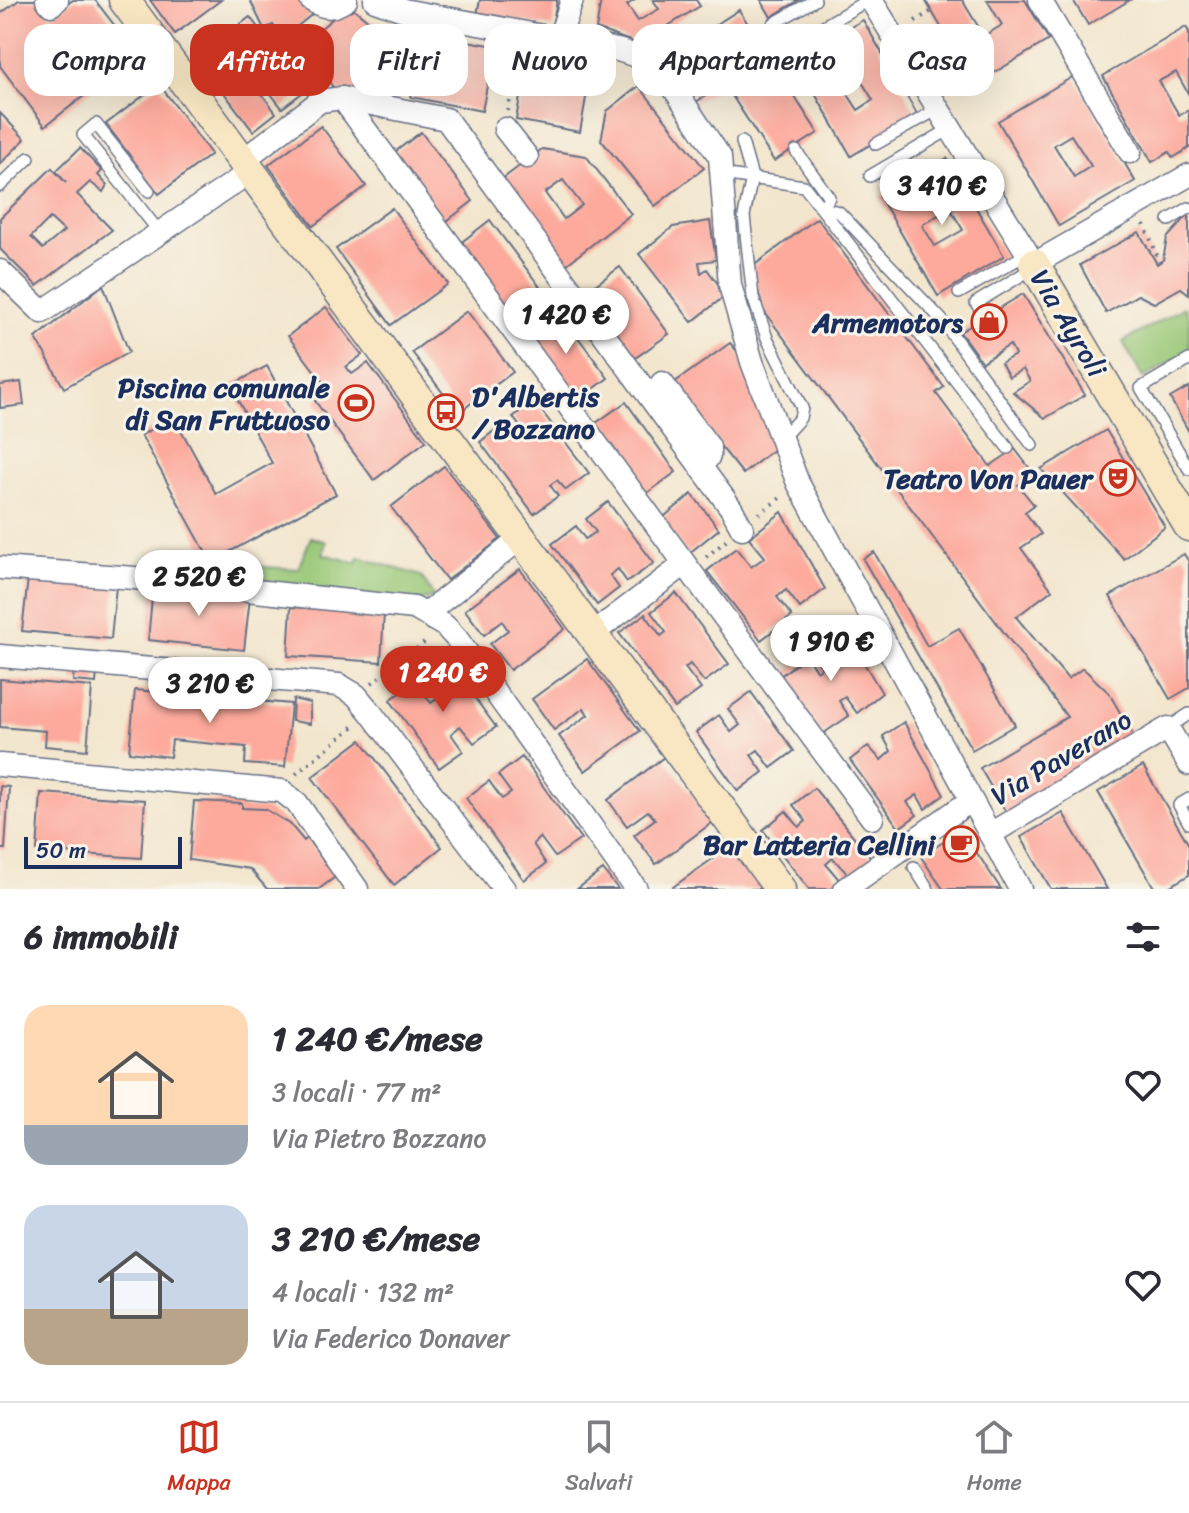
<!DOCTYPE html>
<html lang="it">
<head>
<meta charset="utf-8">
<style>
  body { margin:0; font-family:Sriracha,sans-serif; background:#f2f2f3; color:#2b2b33; height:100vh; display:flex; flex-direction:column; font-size:30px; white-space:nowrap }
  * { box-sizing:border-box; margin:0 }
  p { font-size:26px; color:#7c7c81 }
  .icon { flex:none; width:44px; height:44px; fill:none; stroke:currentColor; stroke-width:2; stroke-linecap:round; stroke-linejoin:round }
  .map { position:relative; height:889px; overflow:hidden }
  .sheet { display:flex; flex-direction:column; background:#fff; flex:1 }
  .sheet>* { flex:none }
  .guide { position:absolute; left:24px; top:24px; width:1142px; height:72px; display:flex; gap:16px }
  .scale { position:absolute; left:24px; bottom:20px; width:158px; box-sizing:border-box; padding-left:8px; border:4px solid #1b2f5e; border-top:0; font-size:22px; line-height:28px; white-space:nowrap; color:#1b2f5e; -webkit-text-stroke:6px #f7f3e8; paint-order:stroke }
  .price { position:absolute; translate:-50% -68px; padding:0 18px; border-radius:28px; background:#fff; color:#222; font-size:26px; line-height:52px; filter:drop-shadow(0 2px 4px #0008) }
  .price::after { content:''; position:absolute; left:50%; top:48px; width:24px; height:18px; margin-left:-12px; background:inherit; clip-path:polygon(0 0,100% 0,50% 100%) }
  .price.selected { background:#c8321e; color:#fff }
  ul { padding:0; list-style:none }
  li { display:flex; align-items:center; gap:24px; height:200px; padding:0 24px }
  li span { display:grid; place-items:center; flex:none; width:224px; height:160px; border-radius:24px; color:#555 }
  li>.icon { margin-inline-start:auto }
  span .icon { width:96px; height:96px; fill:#fffc; stroke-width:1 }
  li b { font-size:34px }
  h2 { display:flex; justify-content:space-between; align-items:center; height:96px; padding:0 24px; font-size:34px }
  .tag { padding:0 28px; border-radius:24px; background:#fff; box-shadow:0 8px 32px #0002; font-size:28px; line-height:72px }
  .tag.selected { background:#c8321e; color:#fff }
  .menu { display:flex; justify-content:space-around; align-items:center; height:112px; border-top:2px solid #e1e1e2; background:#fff; font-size:22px; color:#7c7c81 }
  .menu a { display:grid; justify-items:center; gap:4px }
  .menu .selected { color:#c8321e }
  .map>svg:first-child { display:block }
  .green { fill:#98c776; stroke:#5a7b6a; stroke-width:2 }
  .building { fill:#fda99b; fill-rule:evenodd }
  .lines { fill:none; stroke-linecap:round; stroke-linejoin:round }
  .lane-casing { stroke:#676f85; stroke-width:14 }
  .street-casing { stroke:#676f85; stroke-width:25 }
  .secondary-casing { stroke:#676f85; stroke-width:33 }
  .path { stroke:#676f85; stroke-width:4; stroke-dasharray:2 6; stroke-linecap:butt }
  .lane { stroke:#fff; stroke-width:11 }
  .street { stroke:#fff; stroke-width:22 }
  .secondary { stroke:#f9e7c3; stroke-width:30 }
  .labels { text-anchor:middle; stroke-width:6; stroke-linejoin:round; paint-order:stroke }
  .poi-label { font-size:28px; font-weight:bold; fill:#1b2f5e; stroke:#f7f3e8; text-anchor:end }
  .street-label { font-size:28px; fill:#1b2f5e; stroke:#f7f3e8 }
</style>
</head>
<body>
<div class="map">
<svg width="1189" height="889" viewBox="0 0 1189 889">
  <rect width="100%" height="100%" fill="#f7f3e8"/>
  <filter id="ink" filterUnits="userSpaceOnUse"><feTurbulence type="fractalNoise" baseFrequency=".0125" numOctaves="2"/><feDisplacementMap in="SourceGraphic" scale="16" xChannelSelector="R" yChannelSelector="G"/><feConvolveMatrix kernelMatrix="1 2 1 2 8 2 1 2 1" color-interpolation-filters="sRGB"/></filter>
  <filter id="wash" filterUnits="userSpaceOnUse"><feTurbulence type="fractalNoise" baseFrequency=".006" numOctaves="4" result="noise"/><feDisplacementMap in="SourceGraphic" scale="32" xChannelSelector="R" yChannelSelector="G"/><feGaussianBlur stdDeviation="1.8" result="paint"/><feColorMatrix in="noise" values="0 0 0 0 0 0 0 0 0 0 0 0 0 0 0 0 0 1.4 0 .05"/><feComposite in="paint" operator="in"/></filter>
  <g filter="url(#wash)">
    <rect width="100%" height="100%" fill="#f3e6ce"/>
    <g class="green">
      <polygon points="1184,307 1189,316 1189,351 1143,378 1123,342"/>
      <polygon points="311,537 326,542 323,554 357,563 359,557 421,576 434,597 420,601 164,576 167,555 192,563 298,569"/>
    </g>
    <g id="blocks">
      <g class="building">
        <path d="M 19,0 L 38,0 L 51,16 L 73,0 L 95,0 L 137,55 L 45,126 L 0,66 L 0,14 ZM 73,29 L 87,47 L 52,74 L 38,56 Z"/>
        <polygon points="150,0 221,0 175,34"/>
        <polygon points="250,0 307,0 316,11 283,38 273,25 264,29"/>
        <polygon points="480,0 557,0 552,27 477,14"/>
        <polygon points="601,0 635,0 627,5 638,21 659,9 653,0 696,0 700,6 639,44 596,29"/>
        <polygon points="761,0 799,0 771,17"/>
        <polygon points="925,0 962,0 984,36 1002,25 987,0 1025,0 1049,40 975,84"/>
        <polygon points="1073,0 1130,0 1088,25"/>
        <polygon points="349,5 369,21 394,27 381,96 335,90 302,44"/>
        <polygon points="739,10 818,133 774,161 695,38"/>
        <polygon points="250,17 306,90 282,108 268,90 262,94 276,113 253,131 197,57 221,39 236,58 241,54 226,35"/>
        <path d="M 863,20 L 918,116 L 851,156 L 795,59 ZM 854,69 L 873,100 L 858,110 L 838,79 Z"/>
        <polygon points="1186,27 1189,32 1189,95 1176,72 1159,81 1179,115 1189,110 1189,148 1173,158 1169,152 1152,162 1103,76"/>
        <polygon points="424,33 495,46 482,111 411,97"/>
        <polygon points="528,52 592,64 580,132 516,120"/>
        <polygon points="692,58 715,90 696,102 674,71"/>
        <path d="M 1074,76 L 1135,181 L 1059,226 L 998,121 ZM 1071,135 L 1091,166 L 1074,177 L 1054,145 Z"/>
        <polygon points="159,84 211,154 159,194 106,124"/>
        <polygon points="639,86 704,168 655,206 601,140 607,111"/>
        <polygon points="0,113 25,139 0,164"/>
        <polygon points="321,126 366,186 313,226 268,165"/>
        <polygon points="421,132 473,201 443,224 391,155"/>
        <path d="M 80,148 L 102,171 L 98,175 L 107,185 L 103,192 L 90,182 L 77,194 L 112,230 L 37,286 L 0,249 L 0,218 L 52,168 L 66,183 L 56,171 ZM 50,218 L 64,231 L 43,249 L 31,237 Z"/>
        <path d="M 542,149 L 586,156 L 631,214 L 562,268 L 497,183 ZM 563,180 L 582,205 L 564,219 L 545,193 Z"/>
        <path d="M 947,158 L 1004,256 L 938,296 L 880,197 ZM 950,208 L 963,230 L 935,246 L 922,225 Z"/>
        <polygon points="392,208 448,284 391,325 336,249"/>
        <polygon points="1189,214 1189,294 1181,288 1154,303 1138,295 1106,313 1080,265 1139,232 1157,264 1163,260 1167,238"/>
        <polygon points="817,218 944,387 936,393 990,466 1015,449 1034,474 1018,485 1034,505 1025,512 1041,534 1021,548 1052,590 1016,617 1068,679 1083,668 1109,693 1135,739 1007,814 980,768 1067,717 763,310 752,267"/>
        <polygon points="490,220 540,287 507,312 458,245"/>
        <polygon points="710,221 716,260 699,262 701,273 707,269 726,295 692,322 639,254 673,227"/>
        <polygon points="620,267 669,334 631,361 583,294"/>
        <polygon points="103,285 129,352 64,388 36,338"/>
        <polygon points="1023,294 1085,395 1045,418 1013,392 1030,381 1023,369 1009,377 1001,363 1015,355 1010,345 982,362 960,332"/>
        <polygon points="326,307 362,355 346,367 352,374 368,363 426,441 374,480 315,401 329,390 288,336"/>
        <polygon points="558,310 608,378 575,403 525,335"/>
        <polygon points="467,311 513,372 458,413 412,352"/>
        <polygon points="730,343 744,359 774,449 743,474 671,385"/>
        <polygon points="267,366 336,494 211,562 141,435 174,417 216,494 272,463 230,386"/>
        <polygon points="21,382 24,405 0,408 0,385"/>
        <polygon points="1189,387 1189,432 1170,398"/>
        <polygon points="534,401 589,473 566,490 557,480 550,485 558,496 534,514 480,442 504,423 515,436 523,431 513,417"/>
        <polygon points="626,402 676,472 643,496 593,425"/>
        <polygon points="1106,430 1165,527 1124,559 1041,469"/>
        <polygon points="444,466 500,539 447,580 391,507"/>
        <polygon points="692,494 719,529 688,554 660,520"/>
        <polygon points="608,502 654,563 627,582 618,569 610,575 619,588 597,605 552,544 576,526 585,539 596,532 586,519"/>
        <polygon points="782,512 825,589 800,608 786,590 777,597 792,616 761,640 707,571 736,548 751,567 765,557 749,538"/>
        <polygon points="874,552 927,646 959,628 1015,725 972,750 863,559"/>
        <polygon points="1184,554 1189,562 1189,688 1170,699 1110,596"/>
        <polygon points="520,569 565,629 510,670 490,644 508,630 502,621 484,635 465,610"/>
        <polygon points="28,578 116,586 111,639 22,631"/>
        <polygon points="153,587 250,597 244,650 148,640"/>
        <polygon points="676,593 729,664 704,682 690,664 685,668 701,689 675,708 619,633 645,614 661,636 666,632 651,612"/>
        <polygon points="291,607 384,613 381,662 288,656"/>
        <polygon points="843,628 882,693 857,713 845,697 839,701 849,716 821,735 778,678 806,656 817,671 822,667 811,653"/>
        <polygon points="587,659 640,731 585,771 559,736 588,715 584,708 554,730 532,699"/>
        <polygon points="447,660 496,727 474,743 460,726 451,734 463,751 439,768 390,700 416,682 431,703 439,697 424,676"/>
        <polygon points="74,669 97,671 96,683 73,681"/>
        <polygon points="0,679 92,687 87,750 45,746 46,731 0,727"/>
        <polygon points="135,690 291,704 285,767 245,764 246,747 172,740 170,757 129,752"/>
        <polygon points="751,692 794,751 771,768 758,750 751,755 763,772 738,791 696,732 719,715 731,732 740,725 728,709"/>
        <polygon points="293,699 310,703 310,724 292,721"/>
        <polygon points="904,722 944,795 925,809 917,795 907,802 917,815 899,828 850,760 868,746 881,760 891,751 883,736"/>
        <polygon points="361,740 442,847 394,885 312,777"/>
        <polygon points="522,757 581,839 555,857 540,837 533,844 546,864 524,880 466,798 489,781 502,799 511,793 498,775"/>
        <polygon points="664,757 713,822 656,864 634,835 655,819 648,811 627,826 608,800"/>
        <polygon points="1143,766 1189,845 1189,875 1165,889 1155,889 1098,792"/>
        <polygon points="0,786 9,787 5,849 0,849"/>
        <polygon points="814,788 873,860 850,877 833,858 826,864 842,883 834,889 809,889 763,830 786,811 799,827 806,821 793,805"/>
        <polygon points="41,793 145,800 141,858 37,851"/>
        <polygon points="194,801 242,803 242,808 265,809 290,824 304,841 307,838 335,877 319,889 267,889 250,869 189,860"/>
        <polygon points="1063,813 1107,889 1051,889 1028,849 1021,837"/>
        <polygon points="961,830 981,859 1001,889 943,889 921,857"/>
        <polygon points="732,845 764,889 674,889 673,887"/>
        <polygon points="603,870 618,889 577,889"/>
      </g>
    </g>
  </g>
  <g filter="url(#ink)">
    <use href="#blocks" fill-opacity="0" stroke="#676f85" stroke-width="2"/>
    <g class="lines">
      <defs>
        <g id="lane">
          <polyline points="773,24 815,0"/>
          <polyline points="788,47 868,0"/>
          <polyline points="742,142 752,177 744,216 753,297 767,338 802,408 800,418 781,439"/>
          <polyline points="876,144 938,109"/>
          <polyline points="796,151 829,197 823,208 839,212 941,319 1032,445"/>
          <polyline points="722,174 804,186 1008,448"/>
          <polyline points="870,176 950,129"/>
          <polyline points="0,186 29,158"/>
          <polyline points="149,191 96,124 83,135 160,233"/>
          <polyline points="1169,220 1189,208"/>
          <polyline points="959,293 1027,254"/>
          <polyline points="985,316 976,303 1033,268"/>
          <polyline points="1189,360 1141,388 1189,469"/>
          <polyline points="1168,728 1189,714"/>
          <polyline points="1189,799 1179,805 1189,823"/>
          <polyline points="914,867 928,889"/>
        </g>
        <g id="street">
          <polyline points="47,0 51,5 57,0"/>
          <path d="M 311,0 C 325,9 333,9 346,0"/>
          <polyline points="375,0 403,10 618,50 642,58 667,78 720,157 730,285 752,362 798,483 1020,889"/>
          <polyline points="871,0 1034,264 1189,175"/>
          <polyline points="1040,0 1130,152"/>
          <polyline points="559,39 572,0"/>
          <polyline points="342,98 872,818"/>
          <polyline points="505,129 527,157"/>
          <polyline points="242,161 320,101 342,98 446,119 731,508 742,528"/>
          <polyline points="0,271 42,312 250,172"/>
          <polyline points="662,383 709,447 709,456 701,467"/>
          <polyline points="0,568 135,578 414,608 445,626 457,639 636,889"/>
          <polyline points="427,613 521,538"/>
          <polyline points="592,634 685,564"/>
          <polyline points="0,656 339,685 356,695 371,713 504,889"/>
          <polyline points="0,765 282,791 297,803 357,889"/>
          <polyline points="990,834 1168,728 1189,764"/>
          <polyline points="845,889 970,801"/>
        </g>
        <g id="secondary">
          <polyline points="124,0 780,889"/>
          <polyline points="1034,264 1189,526"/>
        </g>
      </defs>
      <use href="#lane" class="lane-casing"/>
      <use href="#street" class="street-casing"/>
      <use href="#secondary" class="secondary-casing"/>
      <g class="path">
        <polyline points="915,21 932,11"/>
        <polyline points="508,111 517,60"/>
        <polyline points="1144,224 1160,262"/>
        <polyline points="759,514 784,495"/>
        <polyline points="706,557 727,540"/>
        <polyline points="372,683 428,640"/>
        <polyline points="296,774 354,726"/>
      </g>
      <use href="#lane" class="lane"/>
      <use href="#street" class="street"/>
      <use href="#secondary" class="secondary"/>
    </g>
  </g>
  <defs>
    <symbol id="shop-ring" viewBox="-11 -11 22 22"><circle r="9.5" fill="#f7f3e8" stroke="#c8321e" stroke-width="1.5"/><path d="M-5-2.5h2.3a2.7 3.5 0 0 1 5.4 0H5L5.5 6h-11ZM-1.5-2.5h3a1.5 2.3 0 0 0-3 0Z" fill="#c8321e"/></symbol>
    <symbol id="stadium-ring" viewBox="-11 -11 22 22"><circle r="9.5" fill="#f7f3e8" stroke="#c8321e" stroke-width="1.5"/><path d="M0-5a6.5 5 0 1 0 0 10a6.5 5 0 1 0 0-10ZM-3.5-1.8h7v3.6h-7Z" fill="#c8321e"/></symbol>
    <symbol id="bus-ring" viewBox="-11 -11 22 22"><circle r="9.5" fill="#f7f3e8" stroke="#c8321e" stroke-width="1.5"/><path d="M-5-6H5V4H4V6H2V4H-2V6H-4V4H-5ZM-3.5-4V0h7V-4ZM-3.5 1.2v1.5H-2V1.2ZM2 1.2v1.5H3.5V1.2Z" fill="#c8321e"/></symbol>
    <symbol id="theatre-ring" viewBox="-11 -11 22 22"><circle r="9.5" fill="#f7f3e8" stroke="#c8321e" stroke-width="1.5"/><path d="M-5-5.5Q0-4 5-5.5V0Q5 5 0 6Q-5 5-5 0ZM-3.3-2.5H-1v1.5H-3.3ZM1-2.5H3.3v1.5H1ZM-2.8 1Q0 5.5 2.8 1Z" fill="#c8321e"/></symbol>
    <symbol id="cafe-ring" viewBox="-11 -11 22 22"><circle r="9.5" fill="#f7f3e8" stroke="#c8321e" stroke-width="1.5"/><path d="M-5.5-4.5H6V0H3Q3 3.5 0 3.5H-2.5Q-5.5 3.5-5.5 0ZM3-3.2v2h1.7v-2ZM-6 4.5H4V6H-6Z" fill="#c8321e"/></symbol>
  </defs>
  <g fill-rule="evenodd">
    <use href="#shop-ring" x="969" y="302" width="40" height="40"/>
    <use href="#stadium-ring" x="336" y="383" width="40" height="40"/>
    <use href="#bus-ring" x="426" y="392" width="40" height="40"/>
    <use href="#theatre-ring" x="1098" y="458" width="40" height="40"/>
    <use href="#cafe-ring" x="941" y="824" width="40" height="40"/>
  </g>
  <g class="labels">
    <g class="poi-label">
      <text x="963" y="332">Armemotors</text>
      <text x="330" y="397">Piscina comunale<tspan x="330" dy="32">di San Fruttuoso</tspan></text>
      <text x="472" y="406" text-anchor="start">D'Albertis<tspan x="472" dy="32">/ Bozzano</tspan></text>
      <text x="1092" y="488">Teatro Von Pauer</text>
      <text x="935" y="854">Bar Latteria Cellini</text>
    </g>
    <g class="street-label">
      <text transform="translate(1069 323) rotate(59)" y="10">Via Ayroli</text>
      <text transform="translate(1061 757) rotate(-31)" y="10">Via Paverano</text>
    </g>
  </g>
</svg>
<div class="scale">50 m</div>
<b class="price" style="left:942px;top:227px">3 410 €</b>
<b class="price" style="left:566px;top:356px">1 420 €</b>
<b class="price" style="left:199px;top:618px">2 520 €</b>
<b class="price" style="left:831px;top:683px">1 910 €</b>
<b class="price selected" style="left:443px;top:714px">1 240 €</b>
<b class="price" style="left:210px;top:725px">3 210 €</b>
<div class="guide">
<a class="tag">Compra</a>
<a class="tag selected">Affitta</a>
<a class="tag">Filtri</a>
<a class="tag">Nuovo</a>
<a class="tag">Appartamento</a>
<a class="tag">Casa</a>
</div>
</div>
<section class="sheet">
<h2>6 immobili<svg class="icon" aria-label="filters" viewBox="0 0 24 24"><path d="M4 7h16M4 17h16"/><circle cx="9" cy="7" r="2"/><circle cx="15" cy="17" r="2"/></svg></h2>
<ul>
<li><span style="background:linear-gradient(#ffd9b3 75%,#9aa5b1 0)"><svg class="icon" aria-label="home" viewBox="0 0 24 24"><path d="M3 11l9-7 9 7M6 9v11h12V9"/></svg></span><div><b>1 240 €/mese</b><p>3 locali · 77 m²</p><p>Via Pietro Bozzano</p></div><svg class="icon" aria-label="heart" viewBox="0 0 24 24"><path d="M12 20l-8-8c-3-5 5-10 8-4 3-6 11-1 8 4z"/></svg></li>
<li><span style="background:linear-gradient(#c9d6e8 65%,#b9a48a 0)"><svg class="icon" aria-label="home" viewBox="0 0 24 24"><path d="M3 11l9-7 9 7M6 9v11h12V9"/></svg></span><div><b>3 210 €/mese</b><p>4 locali · 132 m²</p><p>Via Federico Donaver</p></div><svg class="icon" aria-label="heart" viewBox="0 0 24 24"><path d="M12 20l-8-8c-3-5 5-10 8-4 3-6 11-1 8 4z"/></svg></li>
</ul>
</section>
<nav class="menu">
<a class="selected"><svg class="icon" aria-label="map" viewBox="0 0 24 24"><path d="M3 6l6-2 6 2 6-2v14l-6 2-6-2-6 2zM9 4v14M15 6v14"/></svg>Mappa</a>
<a><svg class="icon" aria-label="saved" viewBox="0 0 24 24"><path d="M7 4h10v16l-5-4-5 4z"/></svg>Salvati</a>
<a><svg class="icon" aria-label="home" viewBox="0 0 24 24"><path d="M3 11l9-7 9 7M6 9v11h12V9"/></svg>Home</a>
</nav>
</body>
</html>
